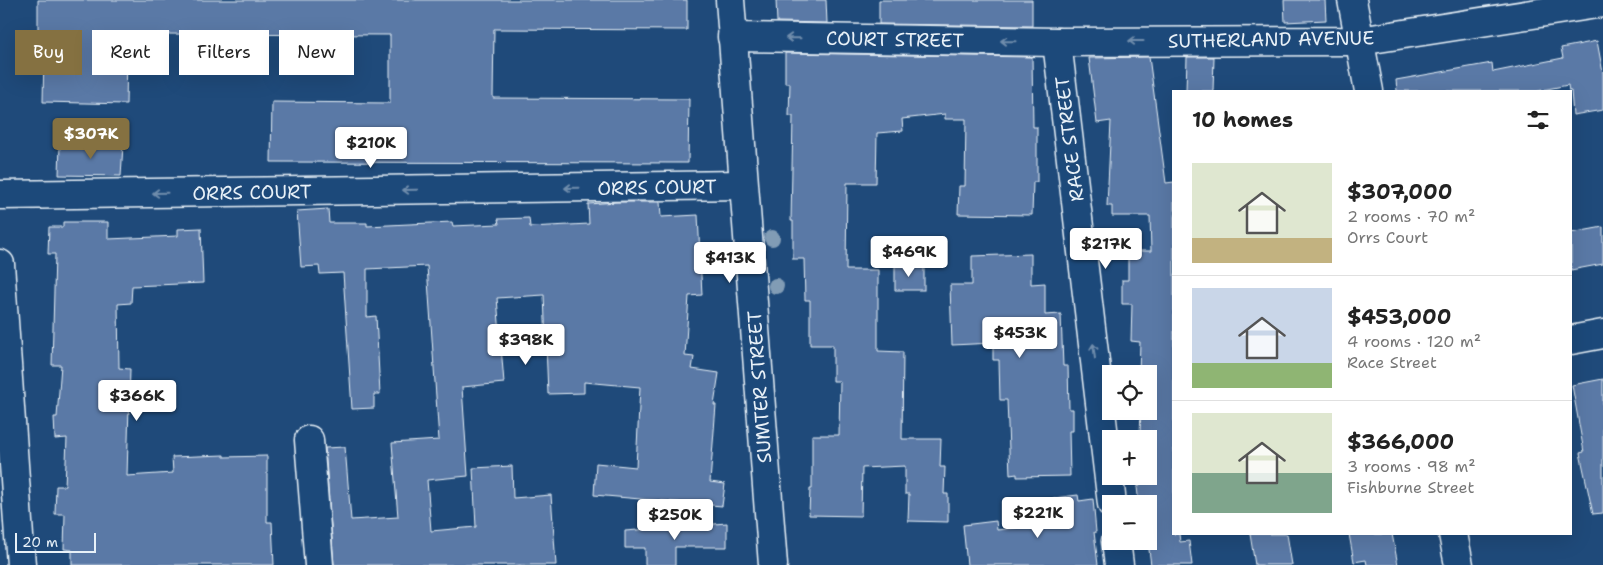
<!DOCTYPE html>
<html lang="en">
<head>
<meta charset="utf-8">
<style>
  body { margin:0; font-family:"Shantell Sans",sans-serif; background:#f2f2f2; color:#222; height:100vh; display:flex; flex-direction:column; font-size:19px; white-space:nowrap }
  * { box-sizing:border-box; margin:0 }
  p { font-size:16px; color:#767676 }
  .icon { flex:none; width:28px; height:28px; fill:none; stroke:currentColor; stroke-width:2; stroke-linecap:round; stroke-linejoin:round }
  .map { position:relative; flex:1; overflow:hidden }
  .drawer { position:absolute; left:1172px; top:90px; width:400px; height:445px; display:flex; flex-direction:column; background:#fff; border-radius:0px; box-shadow:0 5px 20px #0002 }
  .drawer>* { flex:none }
  .banner { position:absolute; left:15px; top:30px; width:475px; height:45px; display:flex; gap:10px }
  .fabs { position:absolute; left:1102px; top:365px; display:grid; gap:10px }
  .fabs a { display:grid; place-items:center; width:55px; height:55px; border-radius:0px; background:#fff; box-shadow:0 5px 20px #0002; font-size:25px }
  .scale { position:absolute; left:15px; bottom:12px; width:81px; box-sizing:border-box; padding-left:5px; border:2px solid #e8f1f8; border-top:0; font-size:14px; line-height:18px; white-space:nowrap; color:#e8f1f8; -webkit-text-stroke:4px #1f4a7a; paint-order:stroke }
  .price { position:absolute; translate:-50% -42px; padding:0 11px; border-radius:5px; background:#fff; color:#222; font-size:16px; line-height:32px; filter:drop-shadow(0 1px 2px #0008) }
  .price::after { content:''; position:absolute; left:50%; top:30px; width:15px; height:11px; margin-left:-8px; background:inherit; clip-path:polygon(0 0,100% 0,50% 100%) }
  .price.active { background:#857141; color:#fff }
  ul { padding:0; list-style:none }
  li { display:flex; align-items:center; gap:15px; height:125px; padding:0 20px }
  li+li { border-top:1px solid #e0e0e0 }
  li span { display:grid; place-items:center; flex:none; width:140px; height:100px; border-radius:0px; color:#555 }
  li>.icon { margin-inline-start:auto }
  span .icon { width:60px; height:60px; fill:#fffc; stroke-width:1 }
  li b { font-size:21px }
  h2 { display:flex; justify-content:space-between; align-items:center; height:60px; padding:0 20px; font-size:21px }
  .tag { padding:0 18px; border-radius:0px; background:#fff; box-shadow:0 5px 20px #0002; font-size:18px; line-height:45px }
  .tag.active { background:#857141; color:#fff }
  .map>svg:first-child { display:block }
  .building { fill:#5a79a6; stroke:#e8f1f8 }
  .lines { fill:none; stroke-linecap:round; stroke-linejoin:round }
  .minor-casing { stroke:#e8f1f8; stroke-width:31 }
  .minor { stroke:#1f4a7a; stroke-width:28 }
  .tree { fill:#819cb5 }
  .oneway { stroke:#6f8dac }
  .labels { text-anchor:middle; stroke-width:4; stroke-linejoin:round; paint-order:stroke }
  .street-label { font-size:19px; fill:#e8f1f8; stroke:#1f4a7a }
</style>
</head>
<body>
<div class="map">
<svg width="1603" height="565" viewBox="0 0 1603 565">
  <rect width="100%" height="100%" fill="#1f4a7a"/>
  <filter id="ink" filterUnits="userSpaceOnUse"><feTurbulence type="fractalNoise" baseFrequency=".02" numOctaves="2"/><feDisplacementMap in="SourceGraphic" scale="10" xChannelSelector="R" yChannelSelector="G"/><feConvolveMatrix kernelMatrix="1 2 1 2 8 2 1 2 1" color-interpolation-filters="sRGB"/></filter>
  <g filter="url(#ink)">
    <g class="building">
      <polygon points="38,0 687,0 687,30 494,29 493,98 689,99 688,163 271,162 272,102 390,103 390,35 159,34 159,54 127,54 126,104 43,102 44,53 38,53"/>
      <polygon points="776,0 826,0 827,23 777,22"/>
      <polygon points="879,0 1032,0 1032,26 879,24"/>
      <polygon points="1284,0 1325,0 1326,20 1285,22"/>
      <polygon points="1597,41 1603,73 1603,110 1573,115 1571,91 1569,91 1568,85 1537,91 1397,91 1396,80 1492,63 1493,72 1563,58 1561,48"/>
      <polygon points="785,53 1032,57 1033,127 1037,127 1037,182 1033,182 1032,215 958,214 959,186 965,186 966,119 945,119 945,114 902,119 903,131 877,133 876,183 847,183 846,270 878,270 878,351 903,352 902,439 941,439 940,467 945,467 944,494 948,494 948,522 908,521 909,494 905,494 905,466 862,468 861,516 809,515 810,489 812,489 812,435 839,435 840,381 833,381 833,345 810,345 810,300 805,300 804,259 793,259 793,221 791,221 793,116 789,116 790,83 785,83"/>
      <polygon points="1149,57 1166,183 1174,182 1174,534 1179,534 1180,542 1189,541 1192,565 1151,565 1148,542 1143,542 1149,541 1149,504 1139,504 1137,487 1140,486 1140,476 1149,476 1149,433 1140,433 1141,411 1149,411 1149,374 1139,374 1140,342 1131,341 1132,304 1122,304 1122,280 1128,280 1128,251 1151,251 1150,216 1112,216 1112,206 1107,206 1111,121 1097,123 1089,58"/>
      <polygon points="1187,57 1214,57 1213,91 1186,91"/>
      <polygon points="60,144 123,145 121,176 59,175"/>
      <polygon points="617,202 660,202 661,217 698,215 702,295 689,296 685,356 694,357 692,369 719,373 714,405 716,405 710,482 725,484 722,506 594,495 596,463 636,467 640,387 584,382 584,393 548,394 544,295 497,298 504,383 462,387 468,476 427,480 431,531 476,527 473,468 512,466 513,498 551,495 556,565 334,565 325,448 345,447 351,520 398,517 392,443 439,440 427,266 367,269 367,317 376,316 380,394 374,394 374,408 352,409 343,273 320,274 319,266 301,267 297,211 328,209 329,223 367,223 367,226 452,222 453,226 499,224 498,219 529,218 530,227 589,224 588,204"/>
      <polygon points="63,222 108,222 108,239 178,236 178,229 201,228 203,283 132,286 131,303 118,304 119,368 130,369 127,476 173,473 172,457 224,455 224,457 267,456 267,522 272,522 274,565 72,565 72,550 64,549 65,514 55,514 56,486 65,486 67,438 55,439 54,417 57,417 61,365 52,365 55,254 48,254 49,227 63,227"/>
      <polygon points="1603,227 1603,264 1571,270 1571,233"/>
      <polygon points="1031,254 1031,284 1045,283 1045,315 1061,314 1063,366 1068,366 1069,409 1073,409 1073,431 1069,431 1070,476 1017,477 1017,474 1010,475 1007,400 1000,400 999,360 993,360 993,343 952,345 950,285 972,285 972,256"/>
      <rect x="895" y="266" width="29" height="24"/>
      <polygon points="1603,379 1603,513 1593,514 1580,453 1584,452 1572,385"/>
      <polygon points="1078,495 1079,501 1093,499 1096,532 1094,532 1098,565 967,565 963,525 996,521 997,530 1055,523 1053,498"/>
      <polygon points="727,523 727,547 675,547 675,565 645,565 645,548 625,548 625,531"/>
      <polygon points="1250,534 1287,534 1292,565 1255,565"/>
      <polygon points="1349,534 1392,534 1398,565 1367,565 1366,560 1354,562"/>
    </g>
    <g class="lines">
      <defs>
        <g id="minor">
          <polyline points="730,0 773,565"/>
          <polyline points="1352,0 1369,91"/>
          <polyline points="732,37 1057,42 1359,41 1603,3"/>
          <polyline points="1057,42 1112,504"/>
          <polyline points="0,195 743,185"/>
          <polyline points="0,264 21,565"/>
          <polyline points="1571,340 1603,334"/>
          <polyline points="309,440 319,565"/>
          <polyline points="1453,534 1459,565"/>
          <polyline points="1116,541 1119,565"/>
        </g>
      </defs>
      <use href="#minor" class="minor-casing"/>
      <use href="#minor" class="minor"/>
    </g>
    <g class="tree">
      <circle cx="772" cy="238" r="8"/>
      <circle cx="776" cy="286" r="8"/>
    </g>
    <defs><path id="oneway-shaft" d="M-6 0H5M1.5-3L5.5 0L1.5 3" fill="none" stroke-width="1.6" stroke-linecap="round" stroke-linejoin="round" transform="scale(1.25)"/></defs>
    <g class="oneway">
      <use href="#oneway-shaft" transform="translate(793 38) rotate(-179)"/>
      <use href="#oneway-shaft" transform="translate(1008 41) rotate(-179)"/>
      <use href="#oneway-shaft" transform="translate(1136 41) rotate(180)"/>
      <use href="#oneway-shaft" transform="translate(572 188) rotate(179)"/>
      <use href="#oneway-shaft" transform="translate(410 190) rotate(179)"/>
      <use href="#oneway-shaft" transform="translate(160 193) rotate(179)"/>
      <use href="#oneway-shaft" transform="translate(1094 351) rotate(-97)"/>
    </g>
  </g>
  <g class="labels">
    <g class="street-label">
      <text transform="translate(895 39) rotate(1)" y="7">COURT STREET</text>
      <text transform="translate(1271 39) rotate(-1)" y="7">SUTHERLAND AVENUE</text>
      <text transform="translate(1069 139) rotate(-97)" y="7">RACE STREET</text>
      <text transform="translate(657 187) rotate(-1)" y="7">ORRS COURT</text>
      <text transform="translate(252 192) rotate(-1)" y="7">ORRS COURT</text>
      <text transform="translate(759 387) rotate(-94)" y="7">SUMTER STREET</text>
    </g>
  </g>
</svg>
<div class="fabs">
<a><svg class="icon" aria-label="locate" viewBox="0 0 24 24"><circle cx="12" cy="12" r="6"/><path d="M12 2v4M12 18v4M2 12h4M18 12h4"/></svg></a>
<a>+</a>
<a>−</a>
</div>
<div class="scale">20 m</div>
<b class="price active" style="left:91px;top:160px">$307K</b>
<b class="price" style="left:371px;top:169px">$210K</b>
<b class="price" style="left:1106px;top:270px">$217K</b>
<b class="price" style="left:909px;top:278px">$469K</b>
<b class="price" style="left:730px;top:284px">$413K</b>
<b class="price" style="left:1020px;top:359px">$453K</b>
<b class="price" style="left:526px;top:366px">$398K</b>
<b class="price" style="left:137px;top:422px">$366K</b>
<b class="price" style="left:1038px;top:539px">$221K</b>
<b class="price" style="left:675px;top:541px">$250K</b>
<div class="banner">
<a class="tag active">Buy</a>
<a class="tag">Rent</a>
<a class="tag">Filters</a>
<a class="tag">New</a>
</div>
<section class="drawer">
<h2>10 homes<svg class="icon" aria-label="filters" viewBox="0 0 24 24"><path d="M4 7h16M4 17h16"/><circle cx="9" cy="7" r="2"/><circle cx="15" cy="17" r="2"/></svg></h2>
<ul>
<li><span style="background:linear-gradient(#dfe7d0 75%,#c2b280 0)"><svg class="icon" aria-label="home" viewBox="0 0 24 24"><path d="M3 11l9-7 9 7M6 9v11h12V9"/></svg></span><div><b>$307,000</b><p>2 rooms · 70 m²</p><p>Orrs Court</p></div></li>
<li><span style="background:linear-gradient(#c9d6e8 75%,#8fb573 0)"><svg class="icon" aria-label="home" viewBox="0 0 24 24"><path d="M3 11l9-7 9 7M6 9v11h12V9"/></svg></span><div><b>$453,000</b><p>4 rooms · 120 m²</p><p>Race Street</p></div></li>
<li><span style="background:linear-gradient(#dfe7d0 60%,#7fa58c 0)"><svg class="icon" aria-label="home" viewBox="0 0 24 24"><path d="M3 11l9-7 9 7M6 9v11h12V9"/></svg></span><div><b>$366,000</b><p>3 rooms · 98 m²</p><p>Fishburne Street</p></div></li>
</ul>
</section>
</div>
</body>
</html>
